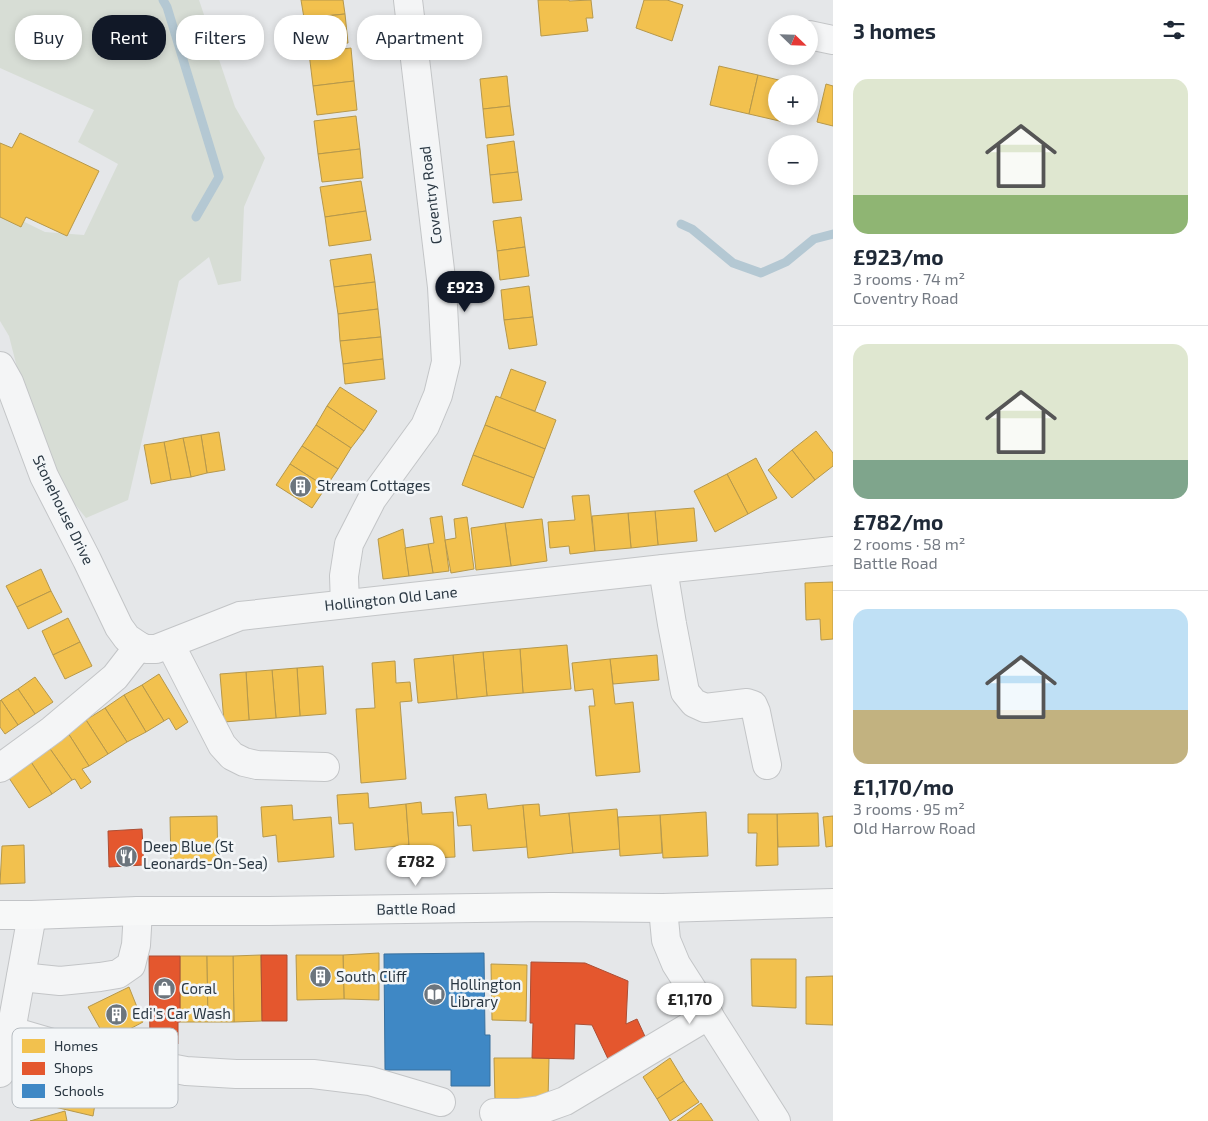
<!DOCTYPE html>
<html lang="en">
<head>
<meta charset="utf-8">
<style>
  body { margin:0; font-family:"Exo 2",sans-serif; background:#f6f6f7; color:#1f2937; height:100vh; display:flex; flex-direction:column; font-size:19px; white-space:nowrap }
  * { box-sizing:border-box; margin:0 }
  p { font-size:16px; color:#747a83 }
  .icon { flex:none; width:28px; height:28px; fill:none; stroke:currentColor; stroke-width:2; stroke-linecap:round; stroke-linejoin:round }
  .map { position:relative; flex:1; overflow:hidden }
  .details { display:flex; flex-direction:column; background:#fff; width:375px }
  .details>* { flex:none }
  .banner { position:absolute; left:15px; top:15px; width:475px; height:45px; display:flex; gap:10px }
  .needle { width:32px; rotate:113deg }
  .controls { position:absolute; left:768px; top:15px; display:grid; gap:10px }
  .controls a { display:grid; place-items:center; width:50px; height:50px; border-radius:50%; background:#fff; box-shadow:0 2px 8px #0003; font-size:25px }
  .price { position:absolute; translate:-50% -42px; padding:0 11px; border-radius:18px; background:#fff; color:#222; font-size:16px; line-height:32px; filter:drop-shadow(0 1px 2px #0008) }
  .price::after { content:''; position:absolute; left:50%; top:30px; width:15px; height:11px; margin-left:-8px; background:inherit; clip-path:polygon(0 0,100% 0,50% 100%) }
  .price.on { background:#111827; color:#fff }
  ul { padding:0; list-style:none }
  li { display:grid; align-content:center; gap:10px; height:265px; padding:0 20px }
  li+li { border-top:1px solid #e0e1e3 }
  li span { display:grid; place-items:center; height:155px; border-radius:15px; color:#555 }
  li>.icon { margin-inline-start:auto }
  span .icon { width:90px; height:90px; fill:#fffc; stroke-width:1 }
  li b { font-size:21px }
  h2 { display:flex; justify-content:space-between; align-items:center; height:60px; padding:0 20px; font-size:21px }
  .tag { padding:0 18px; border-radius:20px; background:#fff; box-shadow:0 2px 8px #0003; font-size:18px; line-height:45px }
  .tag.on { background:#111827; color:#fff }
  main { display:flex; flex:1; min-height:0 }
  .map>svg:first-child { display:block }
  .green { fill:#d7ddd5 }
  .homes { fill:#f2c14e; stroke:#b6984b }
  .shops { fill:#e4572e; stroke:#ac4e34 }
  .schools { fill:#3f88c5; stroke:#39709e }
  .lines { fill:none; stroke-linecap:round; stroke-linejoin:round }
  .stream { stroke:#b4c8d3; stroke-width:9 }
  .minor-casing { stroke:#c3c5c7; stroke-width:30 }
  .major-casing { stroke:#c2c4c7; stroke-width:30 }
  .minor { stroke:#f4f5f6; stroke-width:28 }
  .major { stroke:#f7f8f8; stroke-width:28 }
  .labels { text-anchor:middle; stroke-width:5; stroke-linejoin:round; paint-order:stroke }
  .street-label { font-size:15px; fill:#2b3843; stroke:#f3f6f8 }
  .poi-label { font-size:15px; fill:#2b3843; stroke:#f3f6f8; text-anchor:start }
  .key { fill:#f3f6f8; stroke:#b7bdc2; stroke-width:1 }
  .key-label { font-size:14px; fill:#2b3843 }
</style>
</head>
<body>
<main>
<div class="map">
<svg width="833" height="1121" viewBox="0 0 833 1121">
  <rect width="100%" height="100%" fill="#e5e7e9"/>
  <polygon class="green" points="0,0 199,0 235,107 265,158 244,207 241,281 218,285 209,257 179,281 128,500 86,518 57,482 22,387 9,336 0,321 0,210 45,232 84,235 118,164 78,142 94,110 0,68"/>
  <g class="homes">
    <polygon points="301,0 343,0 345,14 304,18"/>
    <polygon points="538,0 569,0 569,1 591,0 593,18 586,18 588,31 541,36"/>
    <polygon points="644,0 667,0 683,5 672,41 636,28"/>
    <polygon points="345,14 348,43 307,48 304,18"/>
    <polygon points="351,48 354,81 313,86 309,53"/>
    <polygon points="719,66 758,75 749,114 710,105"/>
    <polygon points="758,75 795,84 776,84 776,116 789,116 788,123 749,114"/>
    <polygon points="507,76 510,106 483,109 480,79"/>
    <polygon points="354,81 357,110 317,115 313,86"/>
    <polygon points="826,84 833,86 833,126 817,122"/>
    <polygon points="510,106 514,135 486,138 483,109"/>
    <polygon points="356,116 360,149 318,154 314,121"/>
    <polygon points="20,133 99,171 67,236 26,217 21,227 0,217 0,143 12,148"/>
    <polygon points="514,141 518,172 490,175 487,145"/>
    <polygon points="360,149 363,178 322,182 318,154"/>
    <polygon points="518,172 522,200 493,203 490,175"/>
    <polygon points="361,181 366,211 325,217 320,187"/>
    <polygon points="366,211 371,240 329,246 325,217"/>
    <polygon points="521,217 525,247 497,251 493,221"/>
    <polygon points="525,247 529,276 500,280 497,251"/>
    <polygon points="371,254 375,282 334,287 330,260"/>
    <polygon points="375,282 378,309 338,314 334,287"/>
    <polygon points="529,286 533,317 504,320 501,290"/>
    <polygon points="378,309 381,337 340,341 338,314"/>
    <polygon points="533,317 537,345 509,349 504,320"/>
    <polygon points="381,337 383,359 343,364 340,341"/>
    <polygon points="383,359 385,379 345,384 343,364"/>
    <polygon points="511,369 546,382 535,411 500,399"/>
    <polygon points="340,387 377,411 364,431 327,406"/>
    <polygon points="496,396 556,420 545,449 485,425"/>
    <polygon points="327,406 364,431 351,448 316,425"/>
    <polygon points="316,425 351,448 338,469 302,446"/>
    <polygon points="485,425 545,449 534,478 473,455"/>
    <polygon points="816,431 833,453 833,466 815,480 792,450"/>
    <polygon points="219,432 225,470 207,473 201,435"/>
    <polygon points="201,435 207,473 191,477 183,438"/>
    <polygon points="183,438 191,477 171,480 164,442"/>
    <polygon points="164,442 171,480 151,484 144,445"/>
    <polygon points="302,446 338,469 326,487 290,464"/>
    <polygon points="792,450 815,480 792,498 768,470"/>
    <polygon points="473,455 534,478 523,508 462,485"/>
    <polygon points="756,458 777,498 748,514 727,474"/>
    <polygon points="290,464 326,487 312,508 276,485"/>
    <polygon points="727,474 748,514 715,532 694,491"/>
    <polygon points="589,495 595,551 570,554 569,546 550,548 548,522 575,520 572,496"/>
    <polygon points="694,508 697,541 658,545 655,511"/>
    <polygon points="655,511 658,545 631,548 628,513"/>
    <polygon points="628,513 631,548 595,551 592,516"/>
    <polygon points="442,516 449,571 433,573 428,544 434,543 430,518"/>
    <polygon points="467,517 474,569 451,573 445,540 456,538 454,519"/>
    <polygon points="542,519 547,561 511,566 505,523"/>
    <polygon points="505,523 511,566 476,570 471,528"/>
    <polygon points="403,529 409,576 383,579 378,539"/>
    <polygon points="428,544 433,573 409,576 405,548"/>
    <polygon points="41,569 51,591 17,607 6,586"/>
    <polygon points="833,582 833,639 821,640 820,619 806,620 805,583"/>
    <polygon points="51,591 62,612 28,629 17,607"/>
    <polygon points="68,618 80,642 53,655 42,631"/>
    <polygon points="80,642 92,666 65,679 53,655"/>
    <polygon points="567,645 571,689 523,693 520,649"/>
    <polygon points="520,649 523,693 487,696 483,652"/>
    <polygon points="483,652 487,696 457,699 453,655"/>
    <polygon points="453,655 457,699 418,703 414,659"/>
    <polygon points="657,655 659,680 613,684 610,659"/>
    <polygon points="610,659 615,704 633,702 640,772 596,776 589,706 595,706 593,689 575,691 572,663"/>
    <polygon points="395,661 396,683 410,682 412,701 400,702 406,779 361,783 356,709 375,708 372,663"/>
    <polygon points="323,666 326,714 300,716 297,668"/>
    <polygon points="297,668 300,716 276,718 272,670"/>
    <polygon points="272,670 276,718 249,720 246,672"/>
    <polygon points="246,672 249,720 224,722 220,674"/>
    <polygon points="159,674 188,722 176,730 169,718 164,721 142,685"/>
    <polygon points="35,677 53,702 35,714 18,689"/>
    <polygon points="142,685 164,721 146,732 124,695"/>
    <polygon points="18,689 35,714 18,725 1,700"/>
    <polygon points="124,695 146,732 127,742 105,708"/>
    <polygon points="1,700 18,725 5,734 0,727 0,701"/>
    <polygon points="105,708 127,742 108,754 86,720"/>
    <polygon points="86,720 108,754 89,766 68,733"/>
    <polygon points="68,733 89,766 82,769 91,782 81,789 75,779 72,780 48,746"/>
    <polygon points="48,746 72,780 52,794 29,759"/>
    <polygon points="29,759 52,794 29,808 7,775"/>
    <polygon points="368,793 369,808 406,804 409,845 355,850 353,823 339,824 337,795"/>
    <polygon points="486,794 488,809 523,805 527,847 473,851 471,825 458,826 455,797"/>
    <polygon points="421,802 422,814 453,812 455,857 410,859 406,804"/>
    <polygon points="539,804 540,816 569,813 573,853 528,858 523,805"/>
    <polygon points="292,805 293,820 331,817 334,857 278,862 276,835 263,837 261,807"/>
    <polygon points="617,809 620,849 573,853 569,813"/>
    <polygon points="706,812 708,856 663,858 660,815"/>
    <polygon points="818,813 819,846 778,847 777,814"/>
    <polygon points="748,814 777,814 778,865 756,866 757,833 748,833"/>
    <polygon points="660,815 662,853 620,856 618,817"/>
    <polygon points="217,816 218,864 171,865 170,817"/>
    <polygon points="833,816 833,846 826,847 823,817"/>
    <polygon points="24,845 25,883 0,884 2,846"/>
    <polygon points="379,953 379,1000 344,999 343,955"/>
    <polygon points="261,955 262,1021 234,1022 233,956"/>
    <polygon points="296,955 343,955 344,999 297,1000"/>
    <polygon points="180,956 207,956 208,1022 180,1022"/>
    <polygon points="207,956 233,956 234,1022 208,1022"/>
    <polygon points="751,959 796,959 796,1008 752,1006"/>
    <polygon points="491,964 527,965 526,1021 492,1020"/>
    <polygon points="833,976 833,1025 806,1024 806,977"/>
    <polygon points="129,987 143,1022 107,1041 88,1007"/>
    <polygon points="494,1058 549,1058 548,1101 495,1101"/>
    <polygon points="670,1058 684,1081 657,1099 643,1077"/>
    <polygon points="47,1081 97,1092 93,1116 42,1104"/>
    <polygon points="684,1081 699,1102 670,1121 657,1099"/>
    <polygon points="701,1103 713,1121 677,1121"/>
    <polygon points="65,1111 67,1121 30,1121"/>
  </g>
  <g class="shops">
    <polygon points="142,829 144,865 109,867 108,831"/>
    <polygon points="261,955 287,955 287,1021 262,1021"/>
    <polygon points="149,956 180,956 180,1022 178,1022 178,1044 150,1044"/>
    <polygon points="531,962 585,963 628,981 626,1024 637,1019 648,1043 609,1061 592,1025 575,1024 574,1059 532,1058 533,1023 530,1023"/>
  </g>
  <polygon class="schools" points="484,953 485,1035 490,1035 490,1086 451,1086 451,1070 385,1070 384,954"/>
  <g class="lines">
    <g class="stream">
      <polyline points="163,0 167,7 219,177 196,217"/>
      <polyline points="681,224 692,229 733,263 761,273 786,262 814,239 833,234"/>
    </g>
    <defs>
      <g id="minor">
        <polyline points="809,35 833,40"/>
        <polyline points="0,366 9,382 44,476 87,560 119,627 127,638 139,646 146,649 156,649 240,616 663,569 833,551"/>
        <polyline points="663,569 672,624 685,692 694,703 705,708 747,703 753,705 756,712 767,765"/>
        <polyline points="345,604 344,576 349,544 372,499 425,426 438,395 446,362 442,287 408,0"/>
        <polyline points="170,644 222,745 232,756 244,762 257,765 325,767"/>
        <polyline points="0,768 52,730 115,677 139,646"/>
        <polyline points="663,908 666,940 676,964 776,1121"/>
        <polyline points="21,977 60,981 100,977 118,974 131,965 136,945 138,911"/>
        <polyline points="11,1031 76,1050 186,1071 236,1074 313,1074 370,1081 441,1102"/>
        <polyline points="0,1073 11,1031 32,915"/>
        <polyline points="494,1113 518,1113 540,1110 565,1101 709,1015"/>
      </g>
      <polyline id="major" points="0,915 32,915 138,911 269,911 551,907 663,908 833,903"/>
    </defs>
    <use href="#minor" class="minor-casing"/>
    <use href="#major" class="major-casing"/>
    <use href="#minor" class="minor"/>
    <use href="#major" class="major"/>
  </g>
  <defs>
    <symbol id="building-disc" viewBox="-11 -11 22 22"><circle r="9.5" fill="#6c757d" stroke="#f3f6f8"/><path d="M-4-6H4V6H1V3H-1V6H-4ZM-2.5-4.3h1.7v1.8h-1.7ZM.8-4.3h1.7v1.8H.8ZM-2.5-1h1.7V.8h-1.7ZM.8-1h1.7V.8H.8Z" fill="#fff"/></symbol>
    <symbol id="restaurant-disc" viewBox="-11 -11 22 22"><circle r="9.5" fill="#6c757d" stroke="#f3f6f8"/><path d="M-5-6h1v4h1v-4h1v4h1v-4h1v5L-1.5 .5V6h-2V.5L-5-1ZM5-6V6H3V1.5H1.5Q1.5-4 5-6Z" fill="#fff"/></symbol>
    <symbol id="shop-disc" viewBox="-11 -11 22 22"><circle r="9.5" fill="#6c757d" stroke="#f3f6f8"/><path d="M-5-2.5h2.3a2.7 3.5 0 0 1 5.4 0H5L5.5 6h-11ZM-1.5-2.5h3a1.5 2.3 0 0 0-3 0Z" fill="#fff"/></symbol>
    <symbol id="library-disc" viewBox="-11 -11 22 22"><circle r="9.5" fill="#6c757d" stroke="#f3f6f8"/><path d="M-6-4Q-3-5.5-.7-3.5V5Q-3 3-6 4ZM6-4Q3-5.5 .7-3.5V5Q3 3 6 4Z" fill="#fff"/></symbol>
  </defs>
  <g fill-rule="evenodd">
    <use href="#building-disc" x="288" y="474" width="25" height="25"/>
    <use href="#restaurant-disc" x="114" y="844" width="25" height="25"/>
    <use href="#building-disc" x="308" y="964" width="25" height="25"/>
    <use href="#shop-disc" x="152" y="976" width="25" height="25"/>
    <use href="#library-disc" x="422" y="982" width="25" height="25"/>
    <use href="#building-disc" x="104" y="1002" width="25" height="25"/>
  </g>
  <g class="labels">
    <g class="street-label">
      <text transform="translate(431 195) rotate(-97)" y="5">Coventry Road</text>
      <text transform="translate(63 510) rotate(64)" y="5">Stonehouse Drive</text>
      <text transform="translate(391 599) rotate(-6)" y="5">Hollington Old Lane</text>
      <text transform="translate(416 909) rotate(-1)" y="5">Battle Road</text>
    </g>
    <g class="poi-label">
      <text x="317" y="491">Stream Cottages</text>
      <text x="143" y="852">Deep Blue (St<tspan x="143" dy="17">Leonards-On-Sea)</tspan></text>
      <text x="336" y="982">South Cliff</text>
      <text x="450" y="990">Hollington<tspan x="450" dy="17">Library</tspan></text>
      <text x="181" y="994">Coral</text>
      <text x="132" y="1019">Edi's Car Wash</text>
    </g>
  </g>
  <rect x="12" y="1028" width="166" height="80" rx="8" class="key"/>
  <rect x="22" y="1039" width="23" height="14" fill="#f2c14e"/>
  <rect x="22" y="1062" width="23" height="13" fill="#e4572e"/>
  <rect x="22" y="1084" width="23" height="14" fill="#3f88c5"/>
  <g class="key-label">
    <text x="54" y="1051">Homes</text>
    <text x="54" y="1073">Shops</text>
    <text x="54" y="1096">Schools</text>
  </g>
</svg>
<div class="controls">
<a><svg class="needle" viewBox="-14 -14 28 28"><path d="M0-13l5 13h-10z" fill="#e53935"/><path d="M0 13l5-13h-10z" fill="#747a83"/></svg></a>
<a>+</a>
<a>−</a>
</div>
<b class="price on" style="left:465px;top:313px">£923</b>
<b class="price" style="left:416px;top:887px">£782</b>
<b class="price" style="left:690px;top:1025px">£1,170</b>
<div class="banner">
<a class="tag">Buy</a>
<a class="tag on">Rent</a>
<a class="tag">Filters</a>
<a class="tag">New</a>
<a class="tag">Apartment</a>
</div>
</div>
<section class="details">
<h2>3 homes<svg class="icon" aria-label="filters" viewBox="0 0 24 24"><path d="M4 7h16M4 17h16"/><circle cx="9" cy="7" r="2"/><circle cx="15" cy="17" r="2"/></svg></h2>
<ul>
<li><span style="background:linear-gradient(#dfe7d0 75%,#8fb573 0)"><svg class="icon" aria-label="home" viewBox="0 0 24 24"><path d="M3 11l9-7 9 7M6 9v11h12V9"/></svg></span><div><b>£923/mo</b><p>3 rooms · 74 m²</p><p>Coventry Road</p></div></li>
<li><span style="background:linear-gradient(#dfe7d0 75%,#7fa58c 0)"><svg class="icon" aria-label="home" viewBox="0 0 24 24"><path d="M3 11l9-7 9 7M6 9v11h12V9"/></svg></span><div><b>£782/mo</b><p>2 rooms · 58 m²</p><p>Battle Road</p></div></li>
<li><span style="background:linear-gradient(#bfe0f5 65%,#c2b280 0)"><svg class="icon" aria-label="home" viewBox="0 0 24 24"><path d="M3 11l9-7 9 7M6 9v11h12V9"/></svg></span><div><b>£1,170/mo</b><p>3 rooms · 95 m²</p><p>Old Harrow Road</p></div></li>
</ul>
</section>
</main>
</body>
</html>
